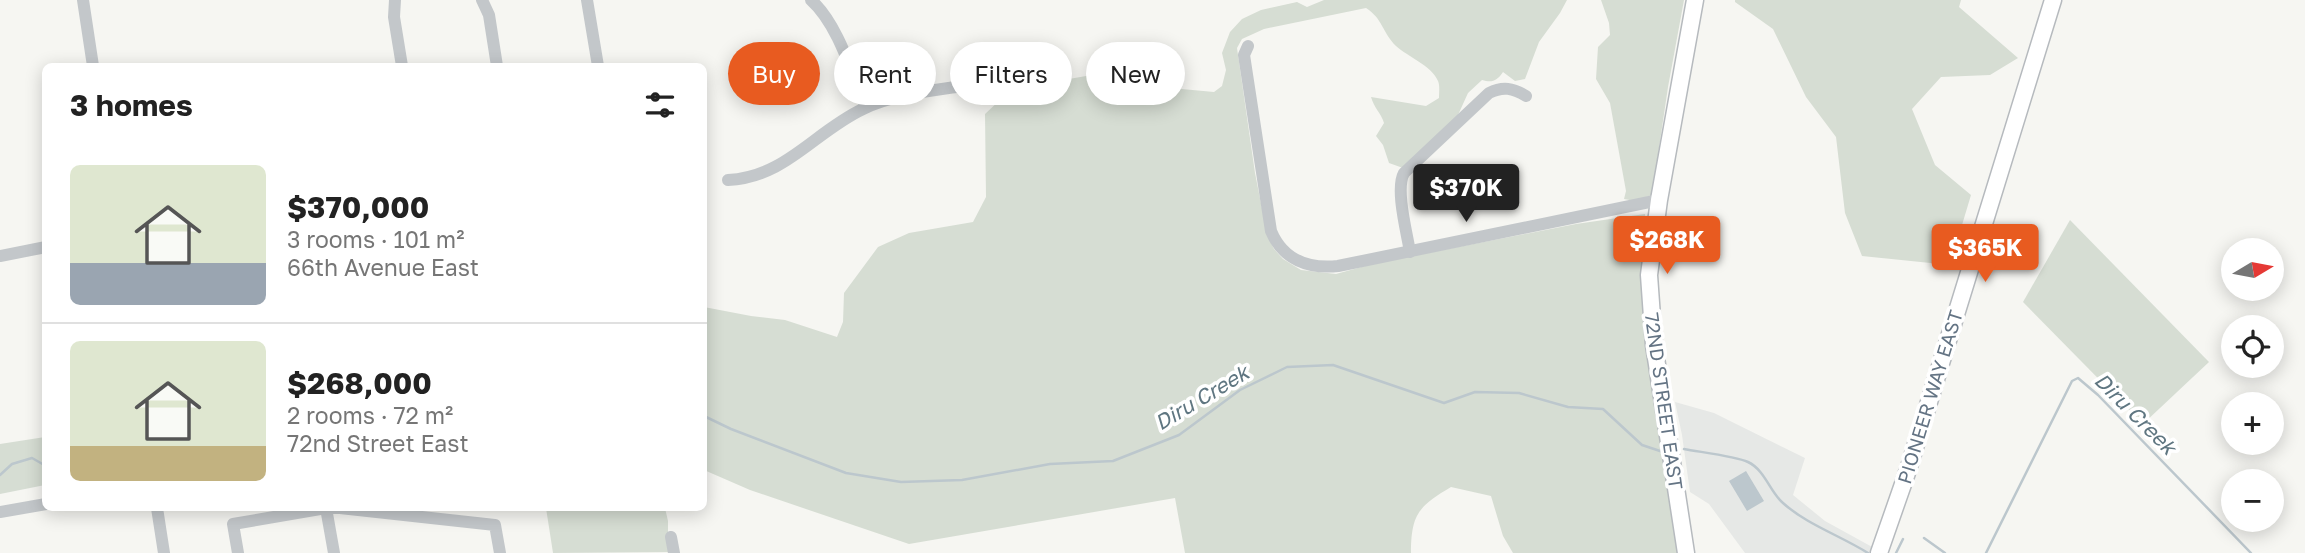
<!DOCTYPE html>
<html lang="en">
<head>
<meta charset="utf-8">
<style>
  body { margin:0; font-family:"Golos Text",sans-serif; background:#f6f6f6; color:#222; height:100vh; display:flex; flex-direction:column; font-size:26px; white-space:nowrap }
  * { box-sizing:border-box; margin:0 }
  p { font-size:23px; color:#767676 }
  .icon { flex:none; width:38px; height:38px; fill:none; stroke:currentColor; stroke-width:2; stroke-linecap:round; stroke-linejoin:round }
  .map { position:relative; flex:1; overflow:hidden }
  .details { position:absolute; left:42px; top:63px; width:665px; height:448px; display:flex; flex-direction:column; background:#fff; border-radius:10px; box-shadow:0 4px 18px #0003 }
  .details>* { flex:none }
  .banner { position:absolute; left:728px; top:42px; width:665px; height:63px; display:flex; gap:14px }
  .needle { width:46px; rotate:80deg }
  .fabs { position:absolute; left:2221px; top:238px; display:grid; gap:14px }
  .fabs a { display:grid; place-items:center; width:63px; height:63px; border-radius:50%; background:#fff; box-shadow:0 4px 18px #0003; font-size:35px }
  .price { position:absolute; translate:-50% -60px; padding:0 16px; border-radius:7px; background:#e85b20; color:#fff; font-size:23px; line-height:46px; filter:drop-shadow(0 2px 4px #0008) }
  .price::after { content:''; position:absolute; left:50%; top:42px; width:21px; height:16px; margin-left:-10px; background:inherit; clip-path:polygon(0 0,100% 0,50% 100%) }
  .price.selected { background:#222; color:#fff }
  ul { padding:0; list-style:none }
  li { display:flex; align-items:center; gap:21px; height:175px; padding:0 28px }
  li+li { border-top:2px solid #e0e0e0 }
  li span { display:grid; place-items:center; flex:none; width:196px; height:140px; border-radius:10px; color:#555 }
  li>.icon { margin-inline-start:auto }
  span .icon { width:84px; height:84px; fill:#fffc; stroke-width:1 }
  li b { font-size:30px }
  h2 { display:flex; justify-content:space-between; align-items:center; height:84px; padding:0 28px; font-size:30px }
  .tag { padding:0 24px; border-radius:32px; background:#fff; box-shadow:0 4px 18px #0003; font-size:24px; line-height:63px }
  .tag.selected { background:#e85b20; color:#fff }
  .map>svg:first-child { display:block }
  .built { fill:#e6e8e6 }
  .green { fill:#d6ddd3 }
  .water { fill:#bcc7cd }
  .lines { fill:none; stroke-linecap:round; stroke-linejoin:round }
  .stream { stroke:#bcc7cd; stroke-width:2.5 }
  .major-casing { stroke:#b6babe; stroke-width:19 }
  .minor { stroke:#c3c7ca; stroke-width:12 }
  .major { stroke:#fff; stroke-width:16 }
  .labels { text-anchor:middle; stroke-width:7; stroke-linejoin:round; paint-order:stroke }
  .street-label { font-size:19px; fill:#647484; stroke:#fff }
  .water-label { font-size:21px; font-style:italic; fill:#5f7681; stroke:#fff }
</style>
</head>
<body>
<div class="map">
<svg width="2305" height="553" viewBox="0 0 2305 553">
  <rect width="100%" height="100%" fill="#f6f6f2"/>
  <polygon class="built" points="1675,402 1714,413 1805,458 1793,495 1825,521 1874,548 1871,553 1745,553 1709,504 1690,492 1682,435"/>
  <g class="green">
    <path d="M 1324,0 L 1567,0 L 1560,13 L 1539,42 L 1525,79 L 1515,81 L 1503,72 C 1497,81 1492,83 1482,80 L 1468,93 L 1458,115 L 1403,168 L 1389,163 L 1383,145 L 1376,136 L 1384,123 C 1381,113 1374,108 1371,97 L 1426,106 L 1439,98 C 1439,93 1440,85 1438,81 C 1431,65 1408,57 1396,46 C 1382,32 1383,19 1366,8 L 1264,29 L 1242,39 L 1237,48 L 1255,173 L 1267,234 L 1274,249 L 1283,259 L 1301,270 L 1336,274 L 1376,263 L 1576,224 L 1645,214 C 1647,236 1642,258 1642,281 L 1680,553 L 1513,553 L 1503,536 L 1491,496 L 1451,487 C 1419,506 1411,514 1411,553 L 1185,553 L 1175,498 L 909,544 L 750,490 L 704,470 L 704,307 L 751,316 L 785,320 L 837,337 L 843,322 L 844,293 L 878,247 L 909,233 L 973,222 L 986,197 L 985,114 L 1001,99 L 1029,86 L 1086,76 L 1111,77 L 1171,88 L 1214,92 L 1222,86 L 1226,70 L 1222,53 L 1230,32 L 1242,19 L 1261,10 L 1297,2 L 1307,7 Z"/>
    <polygon points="1601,0 1684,0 1668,87 1652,195 1635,201 1624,199 1626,191 1610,103 1596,79 1598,47 1610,35 1609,23"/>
    <polygon points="1735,0 1961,0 1959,7 2018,58 1990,75 1941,77 1912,109 1935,165 1971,195 1950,265 1862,256 1845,213 1836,137 1806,97 1773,29 1735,2"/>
    <polygon points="771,81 794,91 788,103 765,94"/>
    <polygon points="2070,220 2209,362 2143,424 2023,302"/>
    <polygon points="45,437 45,485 0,494 0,444"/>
    <polygon points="546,508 665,508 668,521 668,552 553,553"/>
  </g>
  <polygon class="water" points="1746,471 1764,501 1747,511 1729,481"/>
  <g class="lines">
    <g class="stream">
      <polyline points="704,416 731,429 846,473 901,482 962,480 1050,464 1113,461 1179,435 1240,390 1287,367 1333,365 1444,403 1475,392 1519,393 1568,407 1603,409 1642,445 1663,452"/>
      <path d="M 1684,449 C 1699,452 1735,456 1748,462 C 1765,470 1770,492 1783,503 C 1806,524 1841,536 1868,553"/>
      <polyline points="0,475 12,464 32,458 46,466"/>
      <polyline points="1924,538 1945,553"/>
      <polyline points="1896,553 1903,539"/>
      <polyline points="1986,553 2072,381 2078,378 2098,395 2251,553"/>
    </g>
    <defs>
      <g id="major">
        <polyline points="1686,553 1654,345 1649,275 1659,200 1695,0"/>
        <polyline points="1879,553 1909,467 2053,0"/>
      </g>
    </defs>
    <use href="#major" class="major-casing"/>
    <g class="minor">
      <polyline points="83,0 93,66"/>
      <polyline points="395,0 394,17 402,66"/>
      <polyline points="482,0 489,15 497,66"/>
      <polyline points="587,0 598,66"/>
      <path d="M 811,0 C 838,24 852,74 866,107"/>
      <path d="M 1248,46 L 1244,55 L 1271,231 C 1283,260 1309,269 1338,266 L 1659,200"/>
      <path d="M 728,180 C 786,177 814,132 863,109 C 894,94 930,91 963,86"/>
      <path d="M 1410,252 C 1407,233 1395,189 1404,173 L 1489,93 C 1503,86 1513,88 1526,96"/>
      <polyline points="0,256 46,247"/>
      <polyline points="157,508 164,553"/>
      <polyline points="326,508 334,553"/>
      <polyline points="0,512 46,504"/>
      <polyline points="671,537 674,553"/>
      <polyline points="238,553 233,524 326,508 340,508 495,525 500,553"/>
    </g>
    <use href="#major" class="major"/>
  </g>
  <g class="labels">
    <g class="street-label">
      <text transform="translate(1930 397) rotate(-73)" y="7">PIONEER WAY EAST</text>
      <text transform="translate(1664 401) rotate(82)" y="7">72ND STREET EAST</text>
    </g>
    <g class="water-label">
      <text transform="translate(1202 398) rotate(-31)" y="7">Diru Creek</text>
      <text transform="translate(2135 414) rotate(45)" y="7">Diru Creek</text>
    </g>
  </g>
</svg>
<div class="fabs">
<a><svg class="needle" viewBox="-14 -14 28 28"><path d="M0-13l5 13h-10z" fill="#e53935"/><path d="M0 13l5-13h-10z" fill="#767676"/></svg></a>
<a><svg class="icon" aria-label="locate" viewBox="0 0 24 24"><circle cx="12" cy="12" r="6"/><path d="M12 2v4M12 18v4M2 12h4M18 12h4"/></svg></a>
<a>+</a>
<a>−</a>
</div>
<b class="price selected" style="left:1466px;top:224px">$370K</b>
<b class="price" style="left:1667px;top:276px">$268K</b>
<b class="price" style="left:1985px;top:284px">$365K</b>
<div class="banner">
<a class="tag selected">Buy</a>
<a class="tag">Rent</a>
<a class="tag">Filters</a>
<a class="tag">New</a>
</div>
<section class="details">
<h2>3 homes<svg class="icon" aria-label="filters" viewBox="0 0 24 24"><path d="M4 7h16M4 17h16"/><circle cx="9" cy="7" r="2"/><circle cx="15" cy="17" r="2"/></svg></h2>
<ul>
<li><span style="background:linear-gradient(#dfe7d0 70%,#9aa5b1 0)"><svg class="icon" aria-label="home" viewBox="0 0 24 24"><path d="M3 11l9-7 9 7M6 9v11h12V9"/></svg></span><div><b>$370,000</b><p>3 rooms · 101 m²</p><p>66th Avenue East</p></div></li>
<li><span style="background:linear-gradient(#dfe7d0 75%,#c2b280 0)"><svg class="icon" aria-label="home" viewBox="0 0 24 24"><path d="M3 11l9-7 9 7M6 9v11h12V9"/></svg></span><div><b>$268,000</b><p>2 rooms · 72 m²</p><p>72nd Street East</p></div></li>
</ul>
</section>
</div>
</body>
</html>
